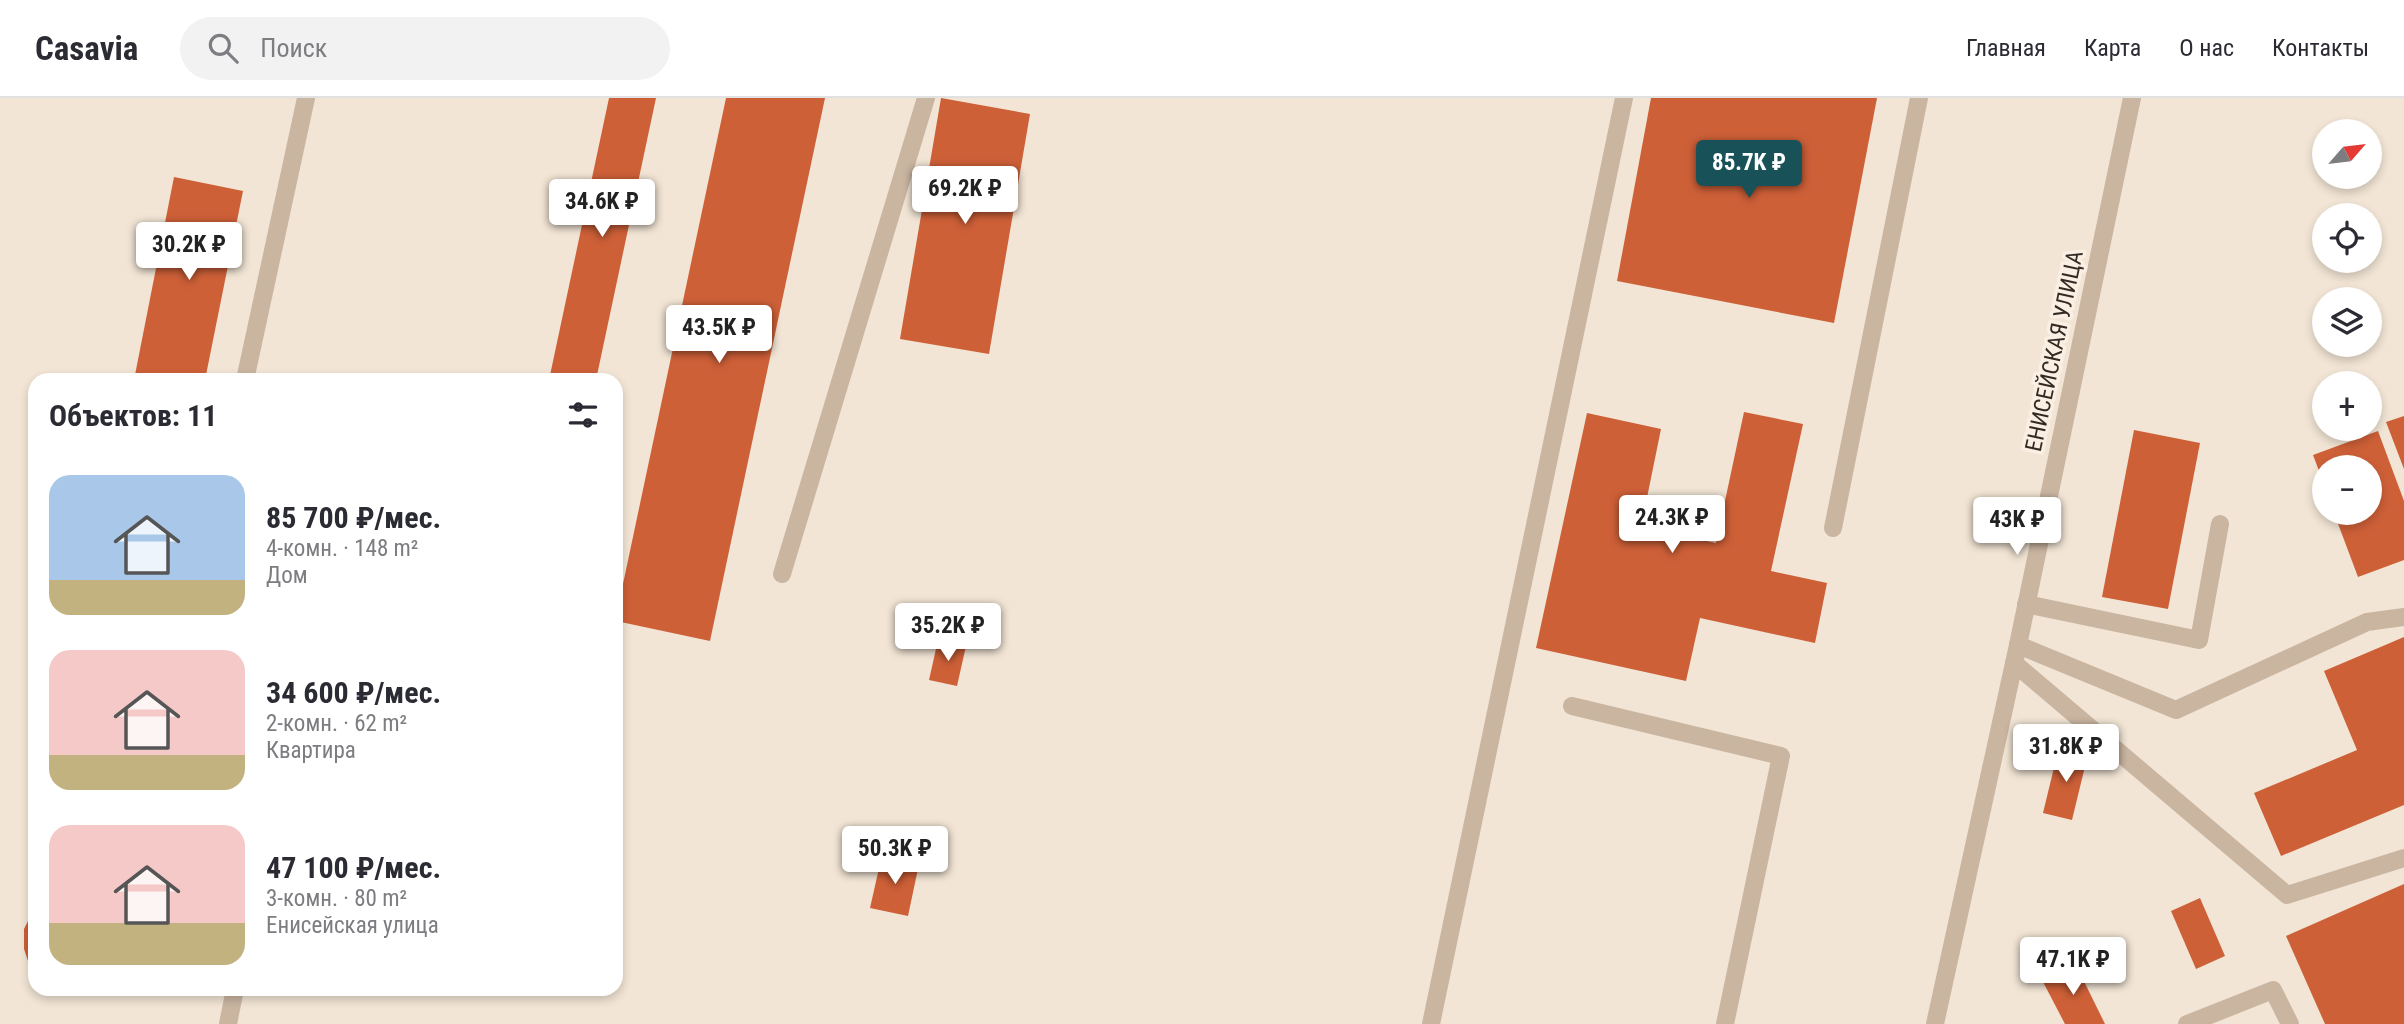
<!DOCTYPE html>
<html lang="ru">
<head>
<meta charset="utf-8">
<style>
  body { margin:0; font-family:"Roboto Condensed",sans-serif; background:#f2f2f3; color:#2b2b33; height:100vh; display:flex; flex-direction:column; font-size:26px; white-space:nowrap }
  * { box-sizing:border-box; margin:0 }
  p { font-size:23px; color:#7c7c81 }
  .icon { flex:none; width:38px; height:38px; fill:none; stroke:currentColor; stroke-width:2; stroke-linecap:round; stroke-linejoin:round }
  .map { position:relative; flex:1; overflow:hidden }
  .side { position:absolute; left:28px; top:275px; width:595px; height:623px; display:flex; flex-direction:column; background:#fff; border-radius:21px; box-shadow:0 4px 10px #0003 }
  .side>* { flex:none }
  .needle { width:46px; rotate:62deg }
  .controls { position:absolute; left:2312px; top:21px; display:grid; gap:14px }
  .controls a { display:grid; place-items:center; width:70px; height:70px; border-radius:50%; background:#fff; box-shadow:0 4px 10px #0003; font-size:35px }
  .price { position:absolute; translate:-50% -60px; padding:0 16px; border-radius:7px; background:#fff; color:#222; font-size:23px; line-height:46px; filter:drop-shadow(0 2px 4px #0008) }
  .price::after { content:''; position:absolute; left:50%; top:42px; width:21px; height:16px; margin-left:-10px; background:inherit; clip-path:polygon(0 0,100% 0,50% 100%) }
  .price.on { background:#185258; color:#fff }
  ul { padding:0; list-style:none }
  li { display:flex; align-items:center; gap:21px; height:175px; padding:0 21px }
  li span { display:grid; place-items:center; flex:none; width:196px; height:140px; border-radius:21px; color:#555 }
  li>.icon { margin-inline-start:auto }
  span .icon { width:84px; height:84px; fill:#fffc; stroke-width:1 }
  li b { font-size:30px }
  h2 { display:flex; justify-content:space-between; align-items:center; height:84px; padding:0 21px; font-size:30px }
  header { display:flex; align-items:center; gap:42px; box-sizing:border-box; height:98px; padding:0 35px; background:#fff; border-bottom:2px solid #e1e1e2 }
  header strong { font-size:33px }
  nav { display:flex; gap:38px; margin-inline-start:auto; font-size:24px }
  .search { width:490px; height:63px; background:#f2f2f3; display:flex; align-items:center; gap:18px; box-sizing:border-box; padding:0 24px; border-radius:38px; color:#7c7c81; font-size:26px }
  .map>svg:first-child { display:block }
  .building { fill:#ce6038 }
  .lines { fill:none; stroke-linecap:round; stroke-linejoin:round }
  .minor { stroke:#cab5a1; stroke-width:18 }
  .labels { text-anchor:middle; stroke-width:7; stroke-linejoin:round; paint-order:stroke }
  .street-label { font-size:23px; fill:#342a24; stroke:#faefe2 }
</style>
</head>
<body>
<header>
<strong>Casavia</strong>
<div class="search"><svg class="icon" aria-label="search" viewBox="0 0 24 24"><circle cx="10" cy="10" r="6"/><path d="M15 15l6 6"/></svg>Поиск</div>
<nav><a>Главная</a><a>Карта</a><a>О нас</a><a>Контакты</a></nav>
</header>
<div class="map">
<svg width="2404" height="926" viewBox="0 0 2404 926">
  <rect width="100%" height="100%" fill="#f2e5d5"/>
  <g class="building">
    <polygon points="609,0 656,0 596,282 549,282"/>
    <polygon points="726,0 825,0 710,543 616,523 616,519"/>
    <polygon points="941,0 1030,16 989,256 900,241"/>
    <polygon points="1651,0 1877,0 1834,225 1617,183"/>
    <polygon points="174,79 243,93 205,282 134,282"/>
    <polygon points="1744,314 1803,326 1771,473 1827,485 1815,545 1700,520 1686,583 1536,550 1587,315 1661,331 1641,429 1716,445"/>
    <polygon points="2404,318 2404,371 2386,324"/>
    <polygon points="2134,332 2200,345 2168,511 2102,499"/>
    <polygon points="2378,333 2404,403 2404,462 2358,479 2334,415 2370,415 2370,369 2324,369 2324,386 2313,357"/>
    <polygon points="2404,539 2404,707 2281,758 2254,695 2357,652 2324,573"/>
    <polygon points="938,542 966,548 957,588 929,582"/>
    <polygon points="2059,649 2088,656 2072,722 2043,715"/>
    <polygon points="882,757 919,766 908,818 870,810"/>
    <polygon points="2404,786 2404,926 2325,926 2286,838"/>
    <polygon points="2200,800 2225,858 2196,871 2171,813"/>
    <polygon points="35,809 35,875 30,869 24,851 24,831"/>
    <polygon points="2075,865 2105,926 2065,926 2042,882"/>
    <polygon points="53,891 105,891 97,895 78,898 59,895"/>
  </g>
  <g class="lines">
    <g class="minor">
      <polyline points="245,282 306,0"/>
      <polyline points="1833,430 1919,0"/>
      <polyline points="782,476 926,0"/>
      <polyline points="2026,506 2199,542 2220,426"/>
      <polyline points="2018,547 2176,612 2367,524 2404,519"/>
      <polyline points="2014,565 2287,797 2404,760"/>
      <polyline points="1572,608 1781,658 1725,926"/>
      <polyline points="228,926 235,891"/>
      <polyline points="1431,926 1624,0"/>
      <polyline points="1935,926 2018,547 2132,0"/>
      <polyline points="2187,926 2273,892 2290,926"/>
    </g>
  </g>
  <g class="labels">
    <g class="street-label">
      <text transform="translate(2054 253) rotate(-78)" y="8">ЕНИСЕЙСКАЯ УЛИЦА</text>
    </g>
  </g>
</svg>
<div class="controls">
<a><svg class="needle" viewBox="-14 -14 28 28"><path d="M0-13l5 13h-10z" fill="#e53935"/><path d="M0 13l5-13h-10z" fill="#7c7c81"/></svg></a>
<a><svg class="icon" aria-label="locate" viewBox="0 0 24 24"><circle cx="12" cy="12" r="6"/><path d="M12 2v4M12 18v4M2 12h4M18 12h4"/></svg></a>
<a><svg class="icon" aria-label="layers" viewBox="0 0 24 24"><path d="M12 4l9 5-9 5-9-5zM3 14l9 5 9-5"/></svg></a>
<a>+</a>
<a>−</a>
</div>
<b class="price on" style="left:1749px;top:102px">85.7K ₽</b>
<b class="price" style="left:965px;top:128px">69.2K ₽</b>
<b class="price" style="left:602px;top:141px">34.6K ₽</b>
<b class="price" style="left:189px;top:184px">30.2K ₽</b>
<b class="price" style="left:719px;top:267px">43.5K ₽</b>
<b class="price" style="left:1672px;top:457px">24.3K ₽</b>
<b class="price" style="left:2017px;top:459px">43K ₽</b>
<b class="price" style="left:948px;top:565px">35.2K ₽</b>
<b class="price" style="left:2066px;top:686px">31.8K ₽</b>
<b class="price" style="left:895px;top:788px">50.3K ₽</b>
<b class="price" style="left:2073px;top:899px">47.1K ₽</b>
<section class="side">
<h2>Объектов: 11<svg class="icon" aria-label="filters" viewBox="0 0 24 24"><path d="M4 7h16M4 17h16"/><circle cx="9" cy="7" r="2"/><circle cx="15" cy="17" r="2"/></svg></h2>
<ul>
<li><span style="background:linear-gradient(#a9c7e8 75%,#c2b280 0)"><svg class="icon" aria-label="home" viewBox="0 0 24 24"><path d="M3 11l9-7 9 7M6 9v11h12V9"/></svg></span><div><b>85 700 ₽/мес.</b><p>4-комн. · 148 m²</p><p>Дом</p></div></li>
<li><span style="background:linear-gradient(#f6c9c9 75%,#c2b280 0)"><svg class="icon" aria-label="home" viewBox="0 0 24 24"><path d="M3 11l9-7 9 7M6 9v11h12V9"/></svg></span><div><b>34 600 ₽/мес.</b><p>2-комн. · 62 m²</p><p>Квартира</p></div></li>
<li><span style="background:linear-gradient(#f6c9c9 70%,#c2b280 0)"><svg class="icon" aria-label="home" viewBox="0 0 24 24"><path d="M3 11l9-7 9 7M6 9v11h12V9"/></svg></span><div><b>47 100 ₽/мес.</b><p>3-комн. · 80 m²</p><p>Енисейская улица</p></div></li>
</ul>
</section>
</div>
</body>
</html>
